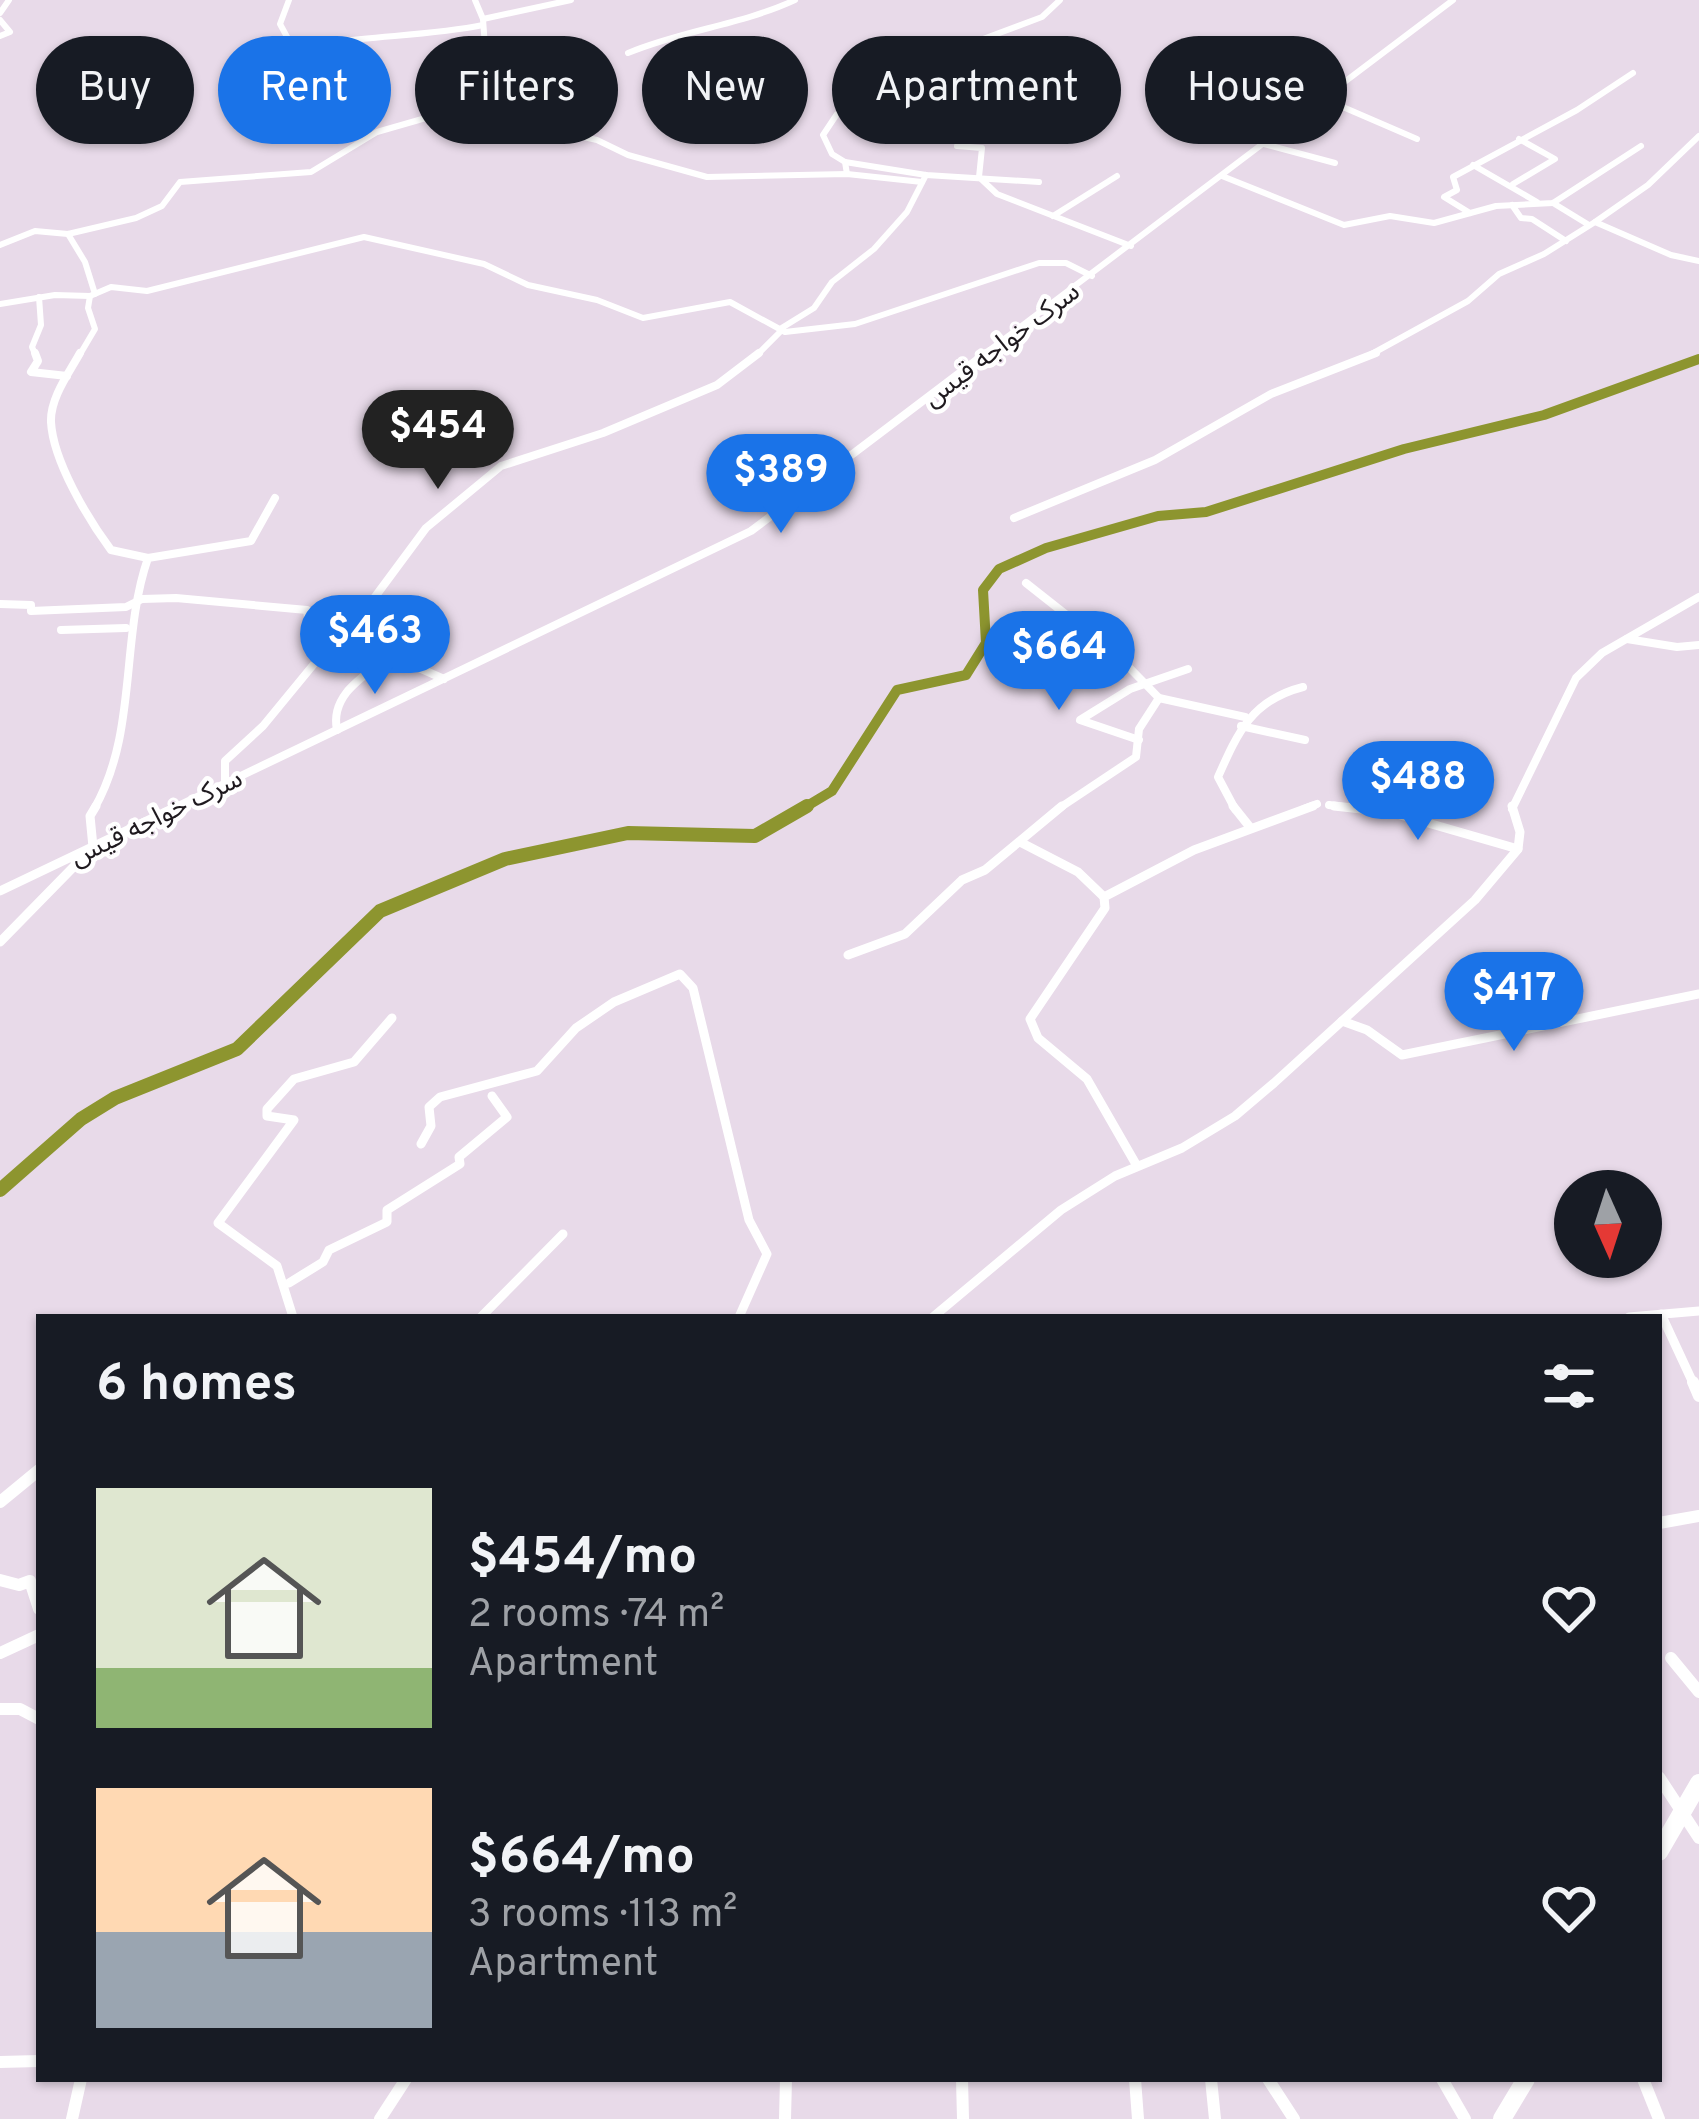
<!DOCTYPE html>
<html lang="en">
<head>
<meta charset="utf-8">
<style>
  body { margin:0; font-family:Overpass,"Noto Sans Arabic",sans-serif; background:#242831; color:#f1f3f6; height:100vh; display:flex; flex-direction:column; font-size:45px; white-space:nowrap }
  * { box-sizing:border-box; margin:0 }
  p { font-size:39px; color:#9ea1a6 }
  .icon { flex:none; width:66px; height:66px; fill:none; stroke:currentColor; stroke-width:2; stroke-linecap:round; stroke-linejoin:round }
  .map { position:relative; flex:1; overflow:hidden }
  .sheet { position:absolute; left:36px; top:1314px; width:1626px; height:768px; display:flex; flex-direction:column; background:#171b24; border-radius:0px; box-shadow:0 3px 9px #0004 }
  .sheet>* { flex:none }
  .top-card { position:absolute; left:36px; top:36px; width:1629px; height:108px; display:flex; gap:24px }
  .needle { width:78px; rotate:177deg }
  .fabs { position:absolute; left:1554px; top:1170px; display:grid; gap:24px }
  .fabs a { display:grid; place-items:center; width:108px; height:108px; border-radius:50%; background:#171b24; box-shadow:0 3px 9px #0004; font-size:60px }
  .price { position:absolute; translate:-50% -102px; padding:0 27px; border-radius:42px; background:#1a73e8; color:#fff; font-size:39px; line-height:78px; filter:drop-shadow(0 3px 6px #0008) }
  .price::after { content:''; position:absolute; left:50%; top:72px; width:36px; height:27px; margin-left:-18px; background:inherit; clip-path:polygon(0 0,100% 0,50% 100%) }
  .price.current { background:#222; color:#fff }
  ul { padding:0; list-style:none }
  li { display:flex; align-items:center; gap:36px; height:300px; padding:0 60px }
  li span { display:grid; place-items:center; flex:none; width:336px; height:240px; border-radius:0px; color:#555 }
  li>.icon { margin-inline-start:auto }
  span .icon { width:144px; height:144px; fill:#fffc; stroke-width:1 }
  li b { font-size:51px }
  h2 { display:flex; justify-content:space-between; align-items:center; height:144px; padding:0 60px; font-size:51px }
  .tag { padding:0 42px; border-radius:54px; background:#171b24; box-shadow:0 3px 9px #0004; font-size:42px; line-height:108px }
  .tag.current { background:#1a73e8; color:#fff }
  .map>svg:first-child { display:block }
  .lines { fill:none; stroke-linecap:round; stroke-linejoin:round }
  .river-far1 { stroke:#8d952f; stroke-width:10 }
  .river { stroke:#8d952f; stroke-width:14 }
  .minor-far3 { stroke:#fff; stroke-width:6 }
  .minor-far2 { stroke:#fff; stroke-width:8 }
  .minor-far1 { stroke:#fff; stroke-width:9 }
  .minor { stroke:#fff; stroke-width:12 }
  .highway { stroke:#fff; stroke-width:18 }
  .labels { text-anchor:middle; stroke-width:9; stroke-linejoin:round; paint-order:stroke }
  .far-street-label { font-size:27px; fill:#1f1a1f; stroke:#fff }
</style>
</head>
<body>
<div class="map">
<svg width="1699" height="2119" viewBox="0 0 1699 2119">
  <rect width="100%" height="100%" fill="#e8dae9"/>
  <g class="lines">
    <polyline class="river-far1" points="802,809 832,791 897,690 966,675 986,643 983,590 999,569 1046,548 1158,516 1206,512 1404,449 1544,415 1699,359"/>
    <polyline class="river" points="0,1190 81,1119 115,1098 237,1049 380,911 505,859 628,833 755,836 807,806"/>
    <g class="minor-far3">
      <polyline points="289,0 280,24 292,46"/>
      <polyline points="0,13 9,0"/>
      <polyline points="483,19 571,0"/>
      <polyline points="0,20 10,32 0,36"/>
      <path d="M 628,53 C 683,30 741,25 795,0"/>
      <path d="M 275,55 C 341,34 414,39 483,25"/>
      <polyline points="1322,98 1417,139"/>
      <polyline points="1220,102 1299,116"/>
      <polyline points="457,109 597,140 628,155 707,177 847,174 922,182"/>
      <polyline points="1264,144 1335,163"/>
      <polyline points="957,146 982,148 979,177 997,194 1131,246"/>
      <polyline points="845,162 926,175 1039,182"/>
      <polyline points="1473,165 1537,202"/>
      <polyline points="847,174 845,162 832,154 823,135 837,114 859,106 951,51 1042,17 1060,0"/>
      <polyline points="1222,176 1344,225 1390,216 1434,223 1496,206 1553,203 1641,146"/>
      <polyline points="1513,184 1555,159 1519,139"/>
      <polyline points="1553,203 1589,225"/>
      <polyline points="1512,205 1521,218 1532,219 1566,241"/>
      <polyline points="1470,213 1444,197 1457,190 1453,177 1577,110 1633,73"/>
      <polyline points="1053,216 1117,176"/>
      <polyline points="1595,222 1671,255 1699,261"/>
      <polyline points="68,234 85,262 95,294"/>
      <polyline points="0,245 35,231 68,234 136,218 162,206 180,182 311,172 377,132 457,109 476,87 486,61 483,19 475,0"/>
      <polyline points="0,304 55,295 90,296 111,287 147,291 364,237 484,264 528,285 597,300 643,318 730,302 785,332 855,324 1039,263 1066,263 1092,276"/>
      <polyline points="780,329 814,308 832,282 874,249 907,212 926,175"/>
      <polyline points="36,356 32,347 41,325 39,297"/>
      <polyline points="79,356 95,329 88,308 90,296"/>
      <polyline points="756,356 782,330"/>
      <polyline points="982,356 1453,0"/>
      <polyline points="1368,356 1468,301 1499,274 1544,254 1595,222 1648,185 1699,136"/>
    </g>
    <g class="minor-far2">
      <polyline points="35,353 38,361 31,372 67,376"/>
      <path d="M 80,353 C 69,373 50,398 51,422 C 53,461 88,519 111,550 L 148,558"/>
      <polyline points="1014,518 1155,460 1271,394 1376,353"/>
      <polyline points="1026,583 1116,654 1159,698 1139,729 1136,757 1058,809"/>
      <polyline points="0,604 31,605 31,611 126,607 142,599 176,598 307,610 308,618 346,625"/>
      <polyline points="61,630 126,628"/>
      <polyline points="342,634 444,679"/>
      <polyline points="1627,639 1677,647 1699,645"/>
      <polyline points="1159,698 1245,717"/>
      <polyline points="1241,726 1305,740"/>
      <path d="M 337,730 C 330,695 363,677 387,658"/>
      <polyline points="1139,740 1080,720 1130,689 1188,669"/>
      <polyline points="225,783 225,761 263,726 346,625 366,609 426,528 501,466 603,433 717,385 759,353"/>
      <polyline points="1329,805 1360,809"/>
      <path d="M 94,809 C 138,733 120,639 148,558 L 251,541 L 275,498"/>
      <polyline points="172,809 751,531 986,353"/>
      <path d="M 1235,809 L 1218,777 C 1238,732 1252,700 1303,687"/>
      <polyline points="1304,809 1317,804"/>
      <polyline points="1512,809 1576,678 1602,653 1699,597"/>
    </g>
    <g class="minor-far1">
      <polyline points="1233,806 1249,826"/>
      <polyline points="1334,806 1390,812 1518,849"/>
      <polyline points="1020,842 1078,872 1104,897"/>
      <polyline points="0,891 178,806"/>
      <polyline points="0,942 93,847 90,816 96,806"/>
      <polyline points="848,955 905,934 962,880 985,870 1062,806"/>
      <polyline points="1342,1021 1367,1030 1402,1055 1699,994"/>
      <polyline points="421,1144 431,1126 429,1107 440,1097 537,1071 576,1028 614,1002 680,974 693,988 749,1220 767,1254 739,1317"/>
      <polyline points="1137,1166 1087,1079 1038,1038 1030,1019 1105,908 1104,897 1194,850 1313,806"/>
      <polyline points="289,1283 323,1262 329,1250 387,1222 387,1210 460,1164 459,1157 507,1117 492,1096"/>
      <polyline points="1661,1314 1694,1385"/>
      <polyline points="293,1317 277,1266 218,1223 294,1120 267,1116 267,1109 294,1079 354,1062 392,1018"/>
      <polyline points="481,1317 563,1234"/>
      <polyline points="933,1317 1061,1210 1115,1176 1182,1148 1235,1116 1274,1083 1475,900 1518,849 1520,832 1512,806"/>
      <polyline points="1629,1317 1699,1311"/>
    </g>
    <g class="minor">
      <polyline points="1693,1382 1699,1396"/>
      <polyline points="0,1502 39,1470"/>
      <polyline points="1659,1523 1699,1516"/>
      <polyline points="0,1580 19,1585 30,1581 39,1609"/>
      <polyline points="0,1653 39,1635"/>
      <polyline points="1671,1658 1699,1692"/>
      <polyline points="0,1709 20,1709 39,1719"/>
      <polyline points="1659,1777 1699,1838"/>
      <polyline points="0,2062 39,2061"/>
      <polyline points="962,2079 963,2119"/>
      <polyline points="1135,2079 1138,2119"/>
      <polyline points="1211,2079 1215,2119"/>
      <polyline points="1268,2079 1294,2119"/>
      <polyline points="1442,2079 1465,2119"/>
      <polyline points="1643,2079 1659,2119"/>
      <polyline points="72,2119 81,2079"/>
      <polyline points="380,2119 406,2079"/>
      <polyline points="785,2119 786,2079"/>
    </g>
    <g class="highway">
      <polyline points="1659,1852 1699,1783"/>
      <polyline points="1502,2119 1526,2079"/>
    </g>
  </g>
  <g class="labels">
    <g class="far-street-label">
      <text transform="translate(1001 344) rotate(-37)" y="9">سرک خواجه قیس</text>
      <text transform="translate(156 817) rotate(-26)" y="9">سرک خواجه قیس</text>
    </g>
  </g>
</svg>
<div class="fabs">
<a><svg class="needle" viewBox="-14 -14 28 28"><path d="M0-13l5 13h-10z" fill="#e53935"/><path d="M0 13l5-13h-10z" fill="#9ea1a6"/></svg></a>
</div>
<b class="price current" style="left:438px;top:492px">$454</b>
<b class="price" style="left:781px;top:536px">$389</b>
<b class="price" style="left:375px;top:697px">$463</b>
<b class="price" style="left:1059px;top:713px">$664</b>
<b class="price" style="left:1418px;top:843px">$488</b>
<b class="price" style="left:1514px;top:1054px">$417</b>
<div class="top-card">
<a class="tag">Buy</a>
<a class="tag current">Rent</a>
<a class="tag">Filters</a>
<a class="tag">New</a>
<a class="tag">Apartment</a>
<a class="tag">House</a>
</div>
<section class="sheet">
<h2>6 homes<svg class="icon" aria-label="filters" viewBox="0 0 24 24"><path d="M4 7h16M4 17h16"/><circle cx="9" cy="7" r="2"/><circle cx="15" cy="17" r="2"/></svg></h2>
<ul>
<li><span style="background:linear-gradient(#dfe7d0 75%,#8fb573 0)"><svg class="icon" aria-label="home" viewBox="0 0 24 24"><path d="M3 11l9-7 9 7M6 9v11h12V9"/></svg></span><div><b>$454/mo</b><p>2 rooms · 74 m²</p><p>Apartment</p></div><svg class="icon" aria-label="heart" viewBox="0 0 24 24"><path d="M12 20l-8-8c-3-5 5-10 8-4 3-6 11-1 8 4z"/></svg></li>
<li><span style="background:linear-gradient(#ffd9b3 60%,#9aa5b1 0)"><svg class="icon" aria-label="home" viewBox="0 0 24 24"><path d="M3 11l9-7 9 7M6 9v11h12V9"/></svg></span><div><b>$664/mo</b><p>3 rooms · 113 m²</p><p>Apartment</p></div><svg class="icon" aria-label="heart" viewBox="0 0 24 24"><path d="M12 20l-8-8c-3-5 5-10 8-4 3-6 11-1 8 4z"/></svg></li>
</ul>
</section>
</div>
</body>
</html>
